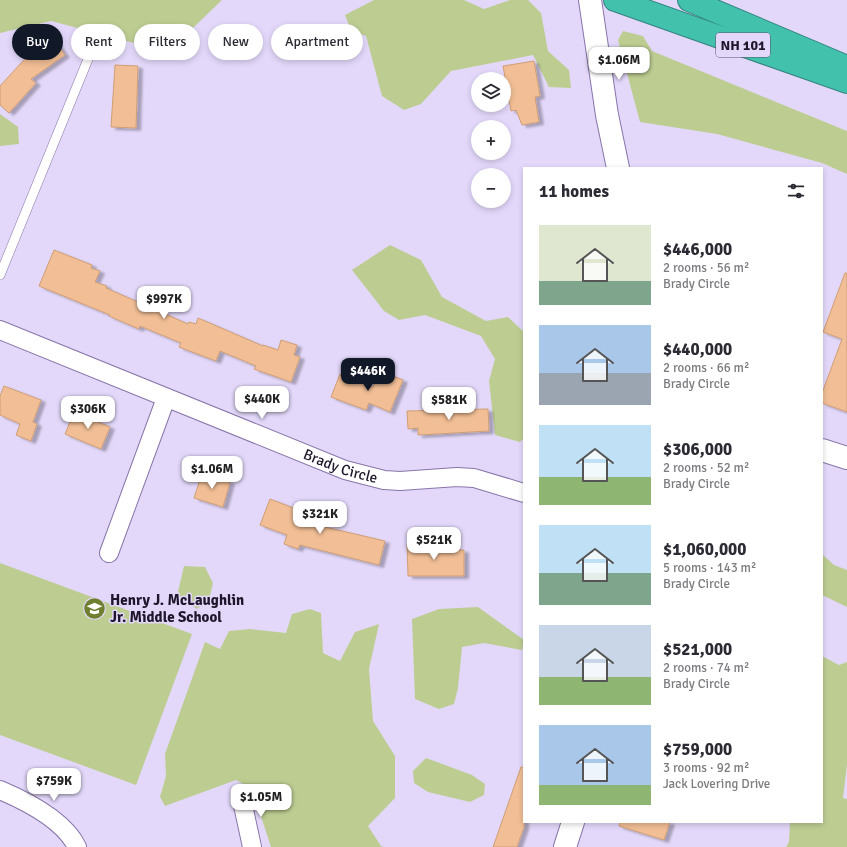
<!DOCTYPE html>
<html lang="en">
<head>
<meta charset="utf-8">
<style>
  body { margin:0; font-family:Signika,sans-serif; background:#f7f7f7; color:#2b2b33; height:100vh; display:flex; flex-direction:column; font-size:15px; white-space:nowrap }
  * { box-sizing:border-box; margin:0 }
  p { font-size:13px; color:#7c7c81 }
  .icon { flex:none; width:22px; height:22px; fill:none; stroke:currentColor; stroke-width:2; stroke-linecap:round; stroke-linejoin:round }
  .map { position:relative; flex:1; overflow:hidden }
  .panel { position:absolute; left:523px; top:167px; width:300px; height:656px; display:flex; flex-direction:column; background:#fff; border-radius:0px; box-shadow:0 2px 6px #0003 }
  .panel>* { flex:none }
  .banner { position:absolute; left:12px; top:24px; width:380px; height:36px; display:flex; gap:8px }
  .tools { position:absolute; left:471px; top:72px; display:grid; gap:8px }
  .tools a { display:grid; place-items:center; width:40px; height:40px; border-radius:50%; background:#fff; box-shadow:0 2px 6px #0003; font-size:20px }
  .price { position:absolute; translate:-50% -34px; padding:0 9px; border-radius:8px; background:#fff; color:#222; font-size:13px; line-height:26px; filter:drop-shadow(0 1px 2px #0008) }
  .price::after { content:''; position:absolute; left:50%; top:24px; width:12px; height:9px; margin-left:-6px; background:inherit; clip-path:polygon(0 0,100% 0,50% 100%) }
  .price.current { background:#111827; color:#fff }
  ul { padding:0; list-style:none }
  li { display:flex; align-items:center; gap:12px; height:100px; padding:0 16px }
  li span { display:grid; place-items:center; flex:none; width:112px; height:80px; border-radius:0px; color:#555 }
  li>.icon { margin-inline-start:auto }
  span .icon { width:48px; height:48px; fill:#fffc; stroke-width:1 }
  li b { font-size:17px }
  h2 { display:flex; justify-content:space-between; align-items:center; height:48px; padding:0 16px; font-size:17px }
  .chip { padding:0 14px; border-radius:18px; background:#fff; box-shadow:0 2px 6px #0003; font-size:14px; line-height:36px }
  .chip.current { background:#111827; color:#fff }
  .map>svg:first-child { display:block }
  .green { fill:#bdcd92 }
  .building { fill:#f1be95; stroke:#cf9e76; filter:url(#shadow) }
  .lines { fill:none; stroke-linecap:round; stroke-linejoin:round }
  .service-casing { stroke:#8875a9; stroke-width:10 }
  .minor-casing { stroke:#8875a9; stroke-width:20 }
  .tertiary-casing { stroke:#8875a9; stroke-width:24 }
  .secondary-casing { stroke:#8875a9; stroke-width:24 }
  .motorway-casing { stroke:#358580; stroke-width:24 }
  .service { stroke:#fff; stroke-width:9 }
  .minor { stroke:#fff; stroke-width:18 }
  .tertiary { stroke:#fff; stroke-width:22 }
  .secondary { stroke:#fff; stroke-width:22 }
  .motorway { stroke:#42c1ad; stroke-width:22 }
  .labels { text-anchor:middle; stroke-width:3; stroke-linejoin:round; paint-order:stroke }
  .shield { fill:#e3d8fa; stroke:#595069; stroke-width:1 }
  .shield-label { font-size:14px; font-weight:bold; fill:#1e162b }
  .street-label { font-size:15px; fill:#1e162b; stroke:#e3d8fa }
  .poi-label { font-size:15px; font-weight:bold; fill:#1e162b; stroke:#e3d8fa; text-anchor:start }
</style>
</head>
<body>
<div class="map">
<svg width="847" height="847" viewBox="0 0 847 847">
  <defs>
    <filter id="shadow"><feDropShadow dx="4.5" dy="2.5" stdDeviation="1" flood-color="#0004"/></filter>
  </defs>
  <rect width="100%" height="100%" fill="#e3d8fa"/>
  <g class="green">
    <polygon points="0,0 222,0 168,52 51,21 0,33"/>
    <polygon points="374,0 464,0 484,9 510,0 528,0 541,13 548,51 569,70 571,88 549,87 533,55 451,71 421,104 404,110 382,96 366,36 351,30 345,15"/>
    <polygon points="623,31 643,36 652,51 847,131 847,174 822,163 717,134 640,122 618,40"/>
    <polygon points="0,114 18,127 19,144 0,146"/>
    <polygon points="390,245 421,260 442,297 486,321 508,317 524,332 524,438 520,442 495,435 489,381 495,359 481,336 425,315 399,320 384,311 352,270"/>
    <polygon points="822,554 834,565 847,570 847,607 822,595"/>
    <polygon points="0,563 192,634 136,785 0,735"/>
    <polygon points="184,566 205,567 213,583 209,600 197,609 177,596"/>
    <polygon points="478,607 524,640 522,650 484,643 462,647 458,688 454,704 439,709 415,699 412,619 439,609"/>
    <polygon points="310,609 321,613 323,653 340,661 355,632 379,624 369,669 373,721 395,756 395,798 368,826 381,846 384,847 271,847 252,789 236,780 165,806 160,797 166,776 165,754 205,642 220,649 229,631 250,629 286,633 292,614"/>
    <polygon points="822,656 839,665 847,662 847,765 843,798 847,799 847,847 786,847 789,842 790,822 822,822"/>
    <polygon points="426,758 472,775 485,784 484,795 470,802 428,792 414,783 413,771"/>
  </g>
  <g class="building">
    <polygon points="51,36 65,55 31,79 36,83 9,113 0,105 0,86 33,50"/>
    <polygon points="534,61 540,96 535,97 539,122 522,125 516,110 511,111 503,66"/>
    <polygon points="115,65 138,66 136,128 111,127"/>
    <polygon points="54,250 92,265 91,268 100,271 95,282 107,286 106,288 188,324 189,322 196,324 198,318 263,346 263,345 278,350 281,340 297,345 294,355 300,357 291,382 254,369 256,366 220,351 216,361 179,347 181,343 140,326 139,329 109,316 110,315 39,286"/>
    <polygon points="845,273 847,273 847,412 822,403 822,393 842,339 823,332"/>
    <polygon points="379,371 403,380 390,412 369,403 366,410 331,397 340,374 373,387"/>
    <polygon points="4,386 41,400 33,422 37,424 31,441 16,435 20,424 0,415 0,396"/>
    <polygon points="488,409 489,431 418,435 418,428 408,429 407,411"/>
    <polygon points="74,412 110,427 101,449 65,434"/>
    <polygon points="202,473 230,482 223,507 194,498"/>
    <polygon points="270,499 312,515 308,523 385,541 379,565 300,545 298,549 284,544 287,535 260,525"/>
    <polygon points="407,544 441,544 441,550 464,550 464,576 408,576"/>
    <polygon points="521,767 524,767 524,827 517,847 493,847"/>
    <polygon points="620,822 670,822 664,840 619,826"/>
  </g>
  <g class="lines">
    <defs>
      <polyline id="service" points="0,275 95,42"/>
      <g id="minor">
        <path id="s1" d="M 0,330 L 345,470 L 384,480 L 400,481 L 457,477 L 474,478 L 524,493"/>
        <polyline points="109,553 166,398"/>
        <path d="M 0,790 C 26,801 64,820 77,847"/>
        <polyline points="241,796 252,847"/>
      </g>
      <polyline id="tertiary" points="822,450 847,458"/>
      <g id="secondary">
        <polyline points="590,0 607,115 618,168"/>
        <polyline points="565,847 573,822"/>
      </g>
      <g id="motorway">
        <polyline points="615,0 847,82"/>
        <polyline points="689,0 847,67"/>
      </g>
    </defs>
    <use href="#service" class="service-casing"/>
    <use href="#minor" class="minor-casing"/>
    <use href="#tertiary" class="tertiary-casing"/>
    <use href="#secondary" class="secondary-casing"/>
    <use href="#motorway" class="motorway-casing"/>
    <use href="#service" class="service"/>
    <use href="#minor" class="minor"/>
    <use href="#tertiary" class="tertiary"/>
    <use href="#secondary" class="secondary"/>
    <use href="#motorway" class="motorway"/>
  </g>
  <defs>
    <symbol id="school-disc" viewBox="-11 -11 22 22"><circle r="9.5" fill="#6e802f" stroke="#e3d8fa"/><path d="M0-5L7-2L0 1L-7-2ZM-4 1L0 2.5L4 1V4Q0 6-4 4Z" fill="#fff"/></symbol>
  </defs>
  <g fill-rule="evenodd">
    <use href="#school-disc" x="82" y="596" width="25" height="25"/>
  </g>
  <g class="labels">
    <rect class="shield" x="716" y="33" width="54" height="24" rx="3"/>
    <g class="shield-label">
      <text x="743" y="50">NH 101</text>
    </g>
    <g class="street-label">
      <text dy="5" stroke="none"><textPath href="#s1" startOffset="367">Brady Circle</textPath></text>
    </g>
    <g class="poi-label">
      <text x="110" y="605">Henry J. McLaughlin<tspan x="110" dy="17">Jr. Middle School</tspan></text>
    </g>
  </g>
</svg>
<div class="tools">
<a><svg class="icon" aria-label="layers" viewBox="0 0 24 24"><path d="M12 4l9 5-9 5-9-5zM3 14l9 5 9-5"/></svg></a>
<a>+</a>
<a>−</a>
</div>
<b class="price" style="left:619px;top:81px">$1.06M</b>
<b class="price" style="left:164px;top:320px">$997K</b>
<b class="price current" style="left:368px;top:392px">$446K</b>
<b class="price" style="left:262px;top:420px">$440K</b>
<b class="price" style="left:449px;top:421px">$581K</b>
<b class="price" style="left:88px;top:430px">$306K</b>
<b class="price" style="left:212px;top:490px">$1.06M</b>
<b class="price" style="left:320px;top:535px">$321K</b>
<b class="price" style="left:434px;top:561px">$521K</b>
<b class="price" style="left:54px;top:802px">$759K</b>
<b class="price" style="left:261px;top:818px">$1.05M</b>
<div class="banner">
<a class="chip current">Buy</a>
<a class="chip">Rent</a>
<a class="chip">Filters</a>
<a class="chip">New</a>
<a class="chip">Apartment</a>
</div>
<section class="panel">
<h2>11 homes<svg class="icon" aria-label="filters" viewBox="0 0 24 24"><path d="M4 7h16M4 17h16"/><circle cx="9" cy="7" r="2"/><circle cx="15" cy="17" r="2"/></svg></h2>
<ul>
<li><span style="background:linear-gradient(#dfe7d0 70%,#7fa58c 0)"><svg class="icon" aria-label="home" viewBox="0 0 24 24"><path d="M3 11l9-7 9 7M6 9v11h12V9"/></svg></span><div><b>$446,000</b><p>2 rooms · 56 m²</p><p>Brady Circle</p></div></li>
<li><span style="background:linear-gradient(#a9c7e8 60%,#9aa5b1 0)"><svg class="icon" aria-label="home" viewBox="0 0 24 24"><path d="M3 11l9-7 9 7M6 9v11h12V9"/></svg></span><div><b>$440,000</b><p>2 rooms · 66 m²</p><p>Brady Circle</p></div></li>
<li><span style="background:linear-gradient(#bfe0f5 65%,#8fb573 0)"><svg class="icon" aria-label="home" viewBox="0 0 24 24"><path d="M3 11l9-7 9 7M6 9v11h12V9"/></svg></span><div><b>$306,000</b><p>2 rooms · 52 m²</p><p>Brady Circle</p></div></li>
<li><span style="background:linear-gradient(#bfe0f5 60%,#7fa58c 0)"><svg class="icon" aria-label="home" viewBox="0 0 24 24"><path d="M3 11l9-7 9 7M6 9v11h12V9"/></svg></span><div><b>$1,060,000</b><p>5 rooms · 143 m²</p><p>Brady Circle</p></div></li>
<li><span style="background:linear-gradient(#c9d6e8 65%,#8fb573 0)"><svg class="icon" aria-label="home" viewBox="0 0 24 24"><path d="M3 11l9-7 9 7M6 9v11h12V9"/></svg></span><div><b>$521,000</b><p>2 rooms · 74 m²</p><p>Brady Circle</p></div></li>
<li><span style="background:linear-gradient(#a9c7e8 75%,#8fb573 0)"><svg class="icon" aria-label="home" viewBox="0 0 24 24"><path d="M3 11l9-7 9 7M6 9v11h12V9"/></svg></span><div><b>$759,000</b><p>3 rooms · 92 m²</p><p>Jack Lovering Drive</p></div></li>
</ul>
</section>
</div>
</body>
</html>
